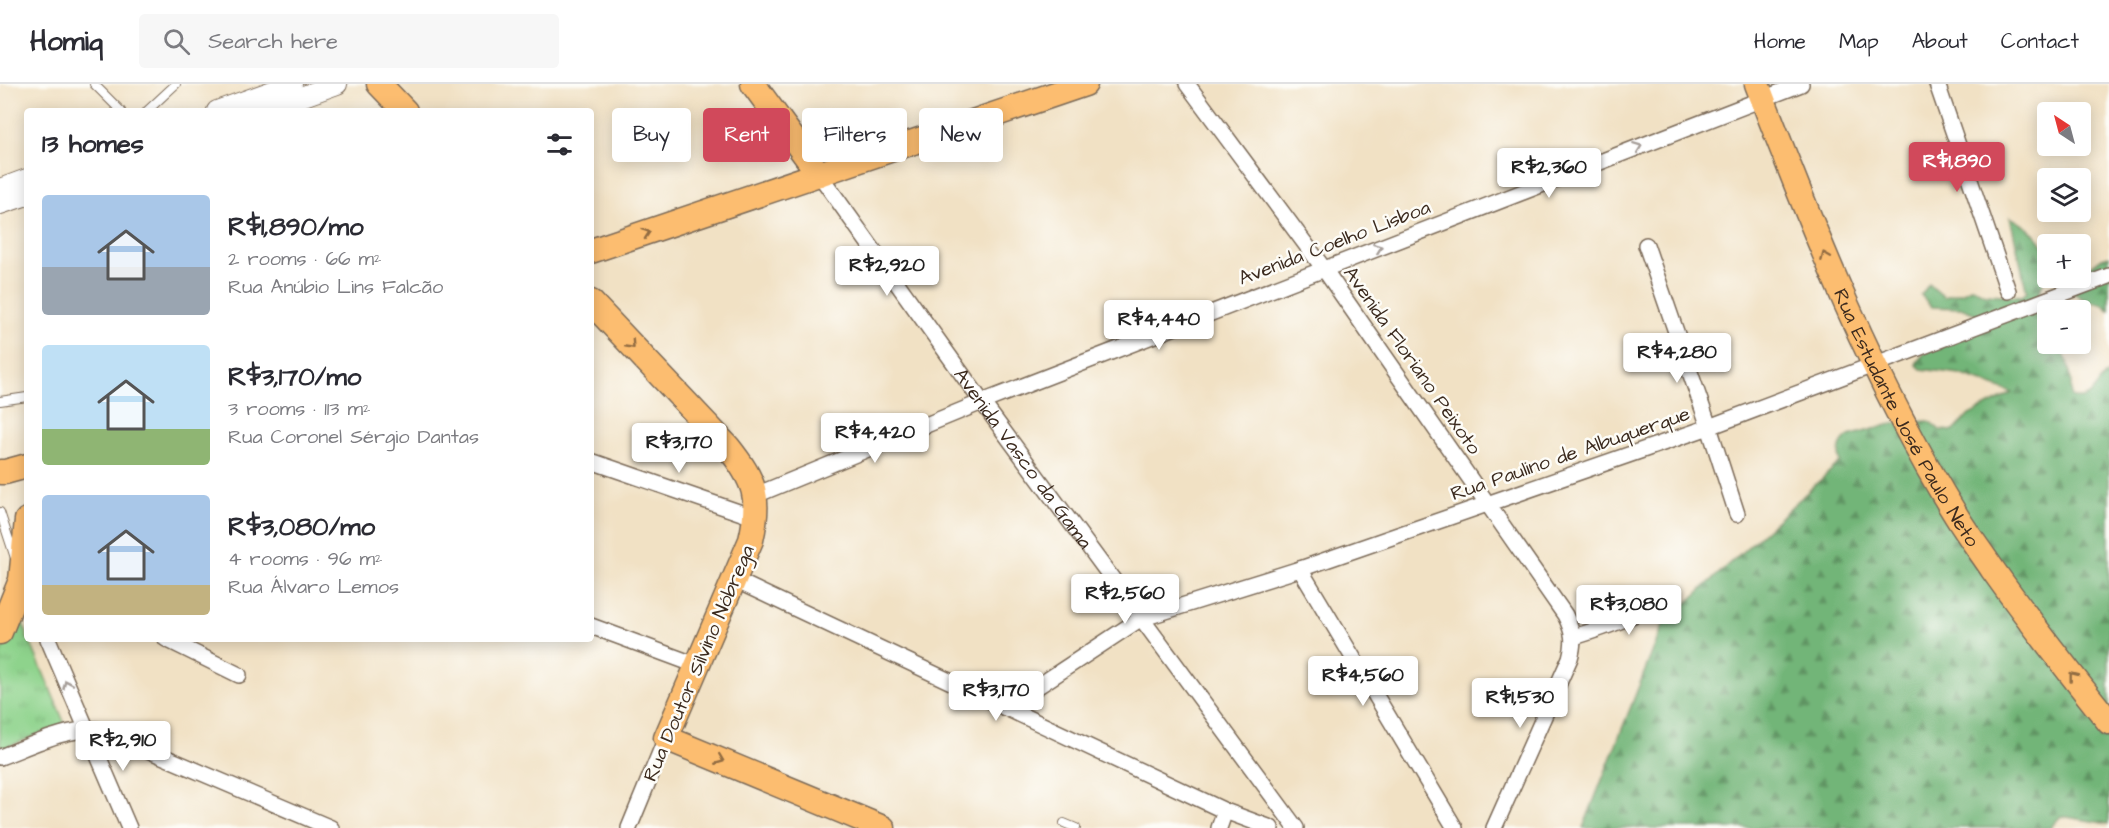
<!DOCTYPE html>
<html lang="en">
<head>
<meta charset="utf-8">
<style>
  body { margin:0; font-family:"Architects Daughter",sans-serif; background:#f7f7f7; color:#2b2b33; height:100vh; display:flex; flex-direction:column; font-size:22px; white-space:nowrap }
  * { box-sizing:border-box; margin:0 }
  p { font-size:20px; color:#7c7c81 }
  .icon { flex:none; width:33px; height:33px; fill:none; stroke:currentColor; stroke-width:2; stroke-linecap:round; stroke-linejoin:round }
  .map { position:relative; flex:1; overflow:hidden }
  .side { position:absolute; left:24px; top:24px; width:570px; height:534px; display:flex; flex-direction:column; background:#fff; border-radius:6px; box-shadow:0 3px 15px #0003 }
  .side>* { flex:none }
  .guide { position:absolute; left:612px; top:24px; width:570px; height:54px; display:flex; gap:12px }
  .needle { width:39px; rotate:324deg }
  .buttons { position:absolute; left:2037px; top:18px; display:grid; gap:12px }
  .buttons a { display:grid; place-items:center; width:54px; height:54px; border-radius:6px; background:#fff; box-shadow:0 3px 15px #0003; font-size:30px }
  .price { position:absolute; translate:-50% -51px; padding:0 14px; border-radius:6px; background:#fff; color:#222; font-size:20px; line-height:39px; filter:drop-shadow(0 2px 3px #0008) }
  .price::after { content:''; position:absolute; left:50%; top:36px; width:18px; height:14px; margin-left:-9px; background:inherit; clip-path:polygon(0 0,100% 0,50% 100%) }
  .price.current { background:#d1495b; color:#fff }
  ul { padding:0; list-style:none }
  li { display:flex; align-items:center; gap:18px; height:150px; padding:0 18px }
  li span { display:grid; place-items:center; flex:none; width:168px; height:120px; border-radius:6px; color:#555 }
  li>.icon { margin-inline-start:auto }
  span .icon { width:72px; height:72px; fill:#fffc; stroke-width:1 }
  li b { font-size:26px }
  h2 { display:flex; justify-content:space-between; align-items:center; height:72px; padding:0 18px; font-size:26px }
  .pill { padding:0 21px; border-radius:6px; background:#fff; box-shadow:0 3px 15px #0003; font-size:21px; line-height:54px }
  .pill.current { background:#d1495b; color:#fff }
  header { display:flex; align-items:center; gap:36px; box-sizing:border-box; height:84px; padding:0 30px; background:#fff; border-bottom:2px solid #e1e1e2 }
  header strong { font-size:28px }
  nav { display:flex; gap:33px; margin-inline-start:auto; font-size:21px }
  .search { width:420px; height:54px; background:#f7f7f7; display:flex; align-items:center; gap:15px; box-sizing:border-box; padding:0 21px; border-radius:6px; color:#7c7c81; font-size:22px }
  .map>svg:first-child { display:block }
  .forest { fill:url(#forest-firs); stroke:#56704b; stroke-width:1.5 }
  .park { fill:url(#park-tufts); stroke:#647e55; stroke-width:1.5 }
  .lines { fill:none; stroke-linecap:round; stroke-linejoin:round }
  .service-casing { stroke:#7b6a58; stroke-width:10 }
  .minor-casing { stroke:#7b6a58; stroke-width:18 }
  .tertiary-casing { stroke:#7b6a58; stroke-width:22 }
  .primary-casing { stroke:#7b6a58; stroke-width:27 }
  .service { stroke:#fff; stroke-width:8 }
  .minor { stroke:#fff; stroke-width:15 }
  .tertiary { stroke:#fff; stroke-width:20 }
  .primary { stroke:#fcbd6f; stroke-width:24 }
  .oneway { stroke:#a79f9a }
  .oneway2 { stroke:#926c42 }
  .labels { text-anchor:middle; stroke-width:5; stroke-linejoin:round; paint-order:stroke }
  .street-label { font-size:20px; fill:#3b2a1e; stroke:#fdfcf7 }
</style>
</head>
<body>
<header>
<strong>Homiq</strong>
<div class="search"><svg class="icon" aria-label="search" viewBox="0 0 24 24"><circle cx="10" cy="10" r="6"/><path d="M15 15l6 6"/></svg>Search here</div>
<nav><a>Home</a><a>Map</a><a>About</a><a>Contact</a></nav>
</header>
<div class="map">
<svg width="2109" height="744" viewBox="0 0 2109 744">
  <defs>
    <pattern id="forest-firs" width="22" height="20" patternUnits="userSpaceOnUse" patternTransform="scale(1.5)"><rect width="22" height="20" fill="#72b578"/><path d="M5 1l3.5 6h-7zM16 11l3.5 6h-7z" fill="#5f9362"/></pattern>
    <pattern id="park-tufts" width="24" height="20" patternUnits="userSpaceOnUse" patternTransform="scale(1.5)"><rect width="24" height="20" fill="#8ed38c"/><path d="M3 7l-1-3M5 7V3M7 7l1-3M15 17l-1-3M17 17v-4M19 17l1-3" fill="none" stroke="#7bb578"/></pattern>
  </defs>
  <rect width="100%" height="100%" fill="#fdfcf7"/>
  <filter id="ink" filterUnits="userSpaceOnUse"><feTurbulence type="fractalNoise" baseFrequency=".0167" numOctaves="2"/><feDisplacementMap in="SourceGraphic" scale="12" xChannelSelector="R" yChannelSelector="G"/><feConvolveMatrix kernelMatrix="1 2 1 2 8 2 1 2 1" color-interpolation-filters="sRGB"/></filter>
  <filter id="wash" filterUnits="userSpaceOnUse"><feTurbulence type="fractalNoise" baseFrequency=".008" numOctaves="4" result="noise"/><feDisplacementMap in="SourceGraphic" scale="24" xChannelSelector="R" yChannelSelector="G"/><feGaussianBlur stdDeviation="1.35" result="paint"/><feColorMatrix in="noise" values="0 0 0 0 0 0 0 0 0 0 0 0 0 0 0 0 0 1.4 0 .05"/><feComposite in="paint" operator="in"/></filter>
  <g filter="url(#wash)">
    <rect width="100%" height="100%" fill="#f1e1c4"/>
    <g class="forest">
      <path d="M 2010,133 C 2029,143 2051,159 2047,183 C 2045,197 2037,211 2036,225 C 2036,242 2047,248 2048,260 L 2054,260 C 2072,277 2071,289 2071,313 C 2094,320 2095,298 2109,288 L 2109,740 L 2061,732 L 2050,744 L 1583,744 L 1663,541 L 1840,378 C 1838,367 1839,359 1849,352 L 1895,339 L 1929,337 L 1940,346 L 1954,347 L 1969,331 L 2013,309 L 1960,290 L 1921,285 L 1916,280 C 1924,263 1961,247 1978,237 L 1976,230 L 1961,224 L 1931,223 L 1921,211 L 1929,200 L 1944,213 L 1963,208 L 1972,203 L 1985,210 L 2022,212 L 2027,208 Z"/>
      <polygon points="2109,172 2109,226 2102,220 2086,217 2073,208 2073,199 2077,194 2080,194 2081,190 2102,174"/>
    </g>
    <polygon class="park" points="20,532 27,550 27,555 29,555 65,640 0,666 0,570"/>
  </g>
  <g filter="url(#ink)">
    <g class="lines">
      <defs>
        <g id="service">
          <polyline points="94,0 121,27"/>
          <polyline points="147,27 176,0"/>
          <polyline points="0,317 27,313"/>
          <polyline points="0,428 15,474"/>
          <polyline points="1064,739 1076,744"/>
        </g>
        <g id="minor">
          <path d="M 1187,0 L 1324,185 L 1565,531 C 1573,547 1575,557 1570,574 L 1494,744"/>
          <polyline points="1937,0 2008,207"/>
          <path id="s1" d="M 819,90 L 982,318 L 1296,744"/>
          <polyline points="1646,161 1709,343 1737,430"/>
          <polyline points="591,377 756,434"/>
          <polyline points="756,411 982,318 1801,0"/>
          <polyline points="1300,485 1455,744"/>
          <polyline points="735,496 1225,727 1271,744"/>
          <polyline points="591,542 696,581"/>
          <path d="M 1574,553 C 1609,542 1635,533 1666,512"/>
          <polyline points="48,555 129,744"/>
          <polyline points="166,555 239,591"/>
          <polyline points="1005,624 1140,535 1300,485 1709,343 2109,192"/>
          <path d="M 0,673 C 30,662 70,642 101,646 L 331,744"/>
          <polyline points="629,744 666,654"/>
          <polyline points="1219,744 1225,727"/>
        </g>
        <g id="tertiary">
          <polyline points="217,27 292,0"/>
          <polyline points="262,27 337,0"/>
          <polyline points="0,105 27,95"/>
          <polyline points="0,120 27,111"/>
        </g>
        <g id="primary">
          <polyline points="379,0 405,27"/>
          <polyline points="753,0 819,90"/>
          <path id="s2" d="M 1757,0 C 1814,149 1873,297 1957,433 C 1968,451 1981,468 1993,486 C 2030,538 2069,588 2109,638"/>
          <polyline points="591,167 1085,0"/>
          <path d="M 591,218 L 728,363 C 755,397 761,413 751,456 L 666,654 L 883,744"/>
          <polyline points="0,388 5,388 27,382"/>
          <polyline points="0,548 21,496 27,436"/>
        </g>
      </defs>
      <use href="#service" class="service-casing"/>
      <use href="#minor" class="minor-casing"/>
      <use href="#tertiary" class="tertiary-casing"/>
      <use href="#primary" class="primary-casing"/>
      <use href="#service" class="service"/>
      <use href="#minor" class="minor"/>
      <use href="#tertiary" class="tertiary"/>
      <use href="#primary" class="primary"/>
    </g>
    <defs><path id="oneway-chevron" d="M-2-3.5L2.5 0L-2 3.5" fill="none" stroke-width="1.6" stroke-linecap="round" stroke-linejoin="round" transform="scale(1.5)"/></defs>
    <g class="oneway">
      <use href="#oneway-chevron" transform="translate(1638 63) rotate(-21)"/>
      <use href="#oneway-chevron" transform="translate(1378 164) rotate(-21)"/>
      <use href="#oneway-chevron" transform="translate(67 600) rotate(-114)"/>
    </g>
    <g class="oneway2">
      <use href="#oneway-chevron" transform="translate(646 149) rotate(-19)"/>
      <use href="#oneway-chevron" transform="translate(1825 172) rotate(-113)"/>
      <use href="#oneway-chevron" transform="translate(631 261) rotate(47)"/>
      <use href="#oneway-chevron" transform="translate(2073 592) rotate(-128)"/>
      <use href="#oneway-chevron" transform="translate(720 676) rotate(22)"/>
    </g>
  </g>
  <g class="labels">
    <g class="street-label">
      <text transform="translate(1334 158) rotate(-21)" y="7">Avenida Coelho Lisboa</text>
      <text transform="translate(1413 276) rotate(55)" y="7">Avenida Floriano Peixoto</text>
      <text dy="7" stroke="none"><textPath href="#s2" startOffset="366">Rua Estudante José Paulo Neto</textPath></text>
      <text transform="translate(1570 369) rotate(-19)" y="7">Rua Paulino de Albuquerque</text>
      <text dy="7" stroke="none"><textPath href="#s1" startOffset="350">Avenida Vasco da Gama</textPath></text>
      <text transform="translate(698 579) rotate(-67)" y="7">Rua Doutor Silvino Nóbrega</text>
    </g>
  </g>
</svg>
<div class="buttons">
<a><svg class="needle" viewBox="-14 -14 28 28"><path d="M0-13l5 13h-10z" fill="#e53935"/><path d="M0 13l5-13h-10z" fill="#7c7c81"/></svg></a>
<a><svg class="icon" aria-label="layers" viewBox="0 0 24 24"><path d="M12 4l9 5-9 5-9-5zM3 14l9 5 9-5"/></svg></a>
<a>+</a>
<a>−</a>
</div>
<b class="price current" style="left:1957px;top:109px">R$1,890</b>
<b class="price" style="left:1549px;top:115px">R$2,360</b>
<b class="price" style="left:887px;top:213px">R$2,920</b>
<b class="price" style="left:1159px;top:267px">R$4,440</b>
<b class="price" style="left:1677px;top:300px">R$4,280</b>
<b class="price" style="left:875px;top:380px">R$4,420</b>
<b class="price" style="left:679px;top:390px">R$3,170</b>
<b class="price" style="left:1125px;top:541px">R$2,560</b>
<b class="price" style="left:1629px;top:552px">R$3,080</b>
<b class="price" style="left:1363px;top:623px">R$4,560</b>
<b class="price" style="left:996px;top:638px">R$3,170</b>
<b class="price" style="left:1520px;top:645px">R$1,530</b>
<b class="price" style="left:123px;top:688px">R$2,910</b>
<div class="guide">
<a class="pill">Buy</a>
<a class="pill current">Rent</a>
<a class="pill">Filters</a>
<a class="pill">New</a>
</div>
<section class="side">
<h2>13 homes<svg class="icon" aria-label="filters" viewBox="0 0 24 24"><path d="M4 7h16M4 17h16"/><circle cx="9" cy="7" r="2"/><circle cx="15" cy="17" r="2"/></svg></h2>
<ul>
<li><span style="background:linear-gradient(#a9c7e8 60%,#9aa5b1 0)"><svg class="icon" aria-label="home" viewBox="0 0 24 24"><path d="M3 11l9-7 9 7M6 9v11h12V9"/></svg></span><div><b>R$1,890/mo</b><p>2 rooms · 66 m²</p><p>Rua Anúbio Lins Falcão</p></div></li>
<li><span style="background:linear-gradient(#bfe0f5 70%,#8fb573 0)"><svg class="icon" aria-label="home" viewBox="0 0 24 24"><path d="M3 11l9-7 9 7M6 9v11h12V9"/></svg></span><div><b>R$3,170/mo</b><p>3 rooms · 113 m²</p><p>Rua Coronel Sérgio Dantas</p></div></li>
<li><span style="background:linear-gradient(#a9c7e8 75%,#c2b280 0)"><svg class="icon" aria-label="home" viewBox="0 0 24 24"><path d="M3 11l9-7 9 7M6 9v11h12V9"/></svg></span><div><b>R$3,080/mo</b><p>4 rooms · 96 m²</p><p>Rua Álvaro Lemos</p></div></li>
</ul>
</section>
</div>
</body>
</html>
